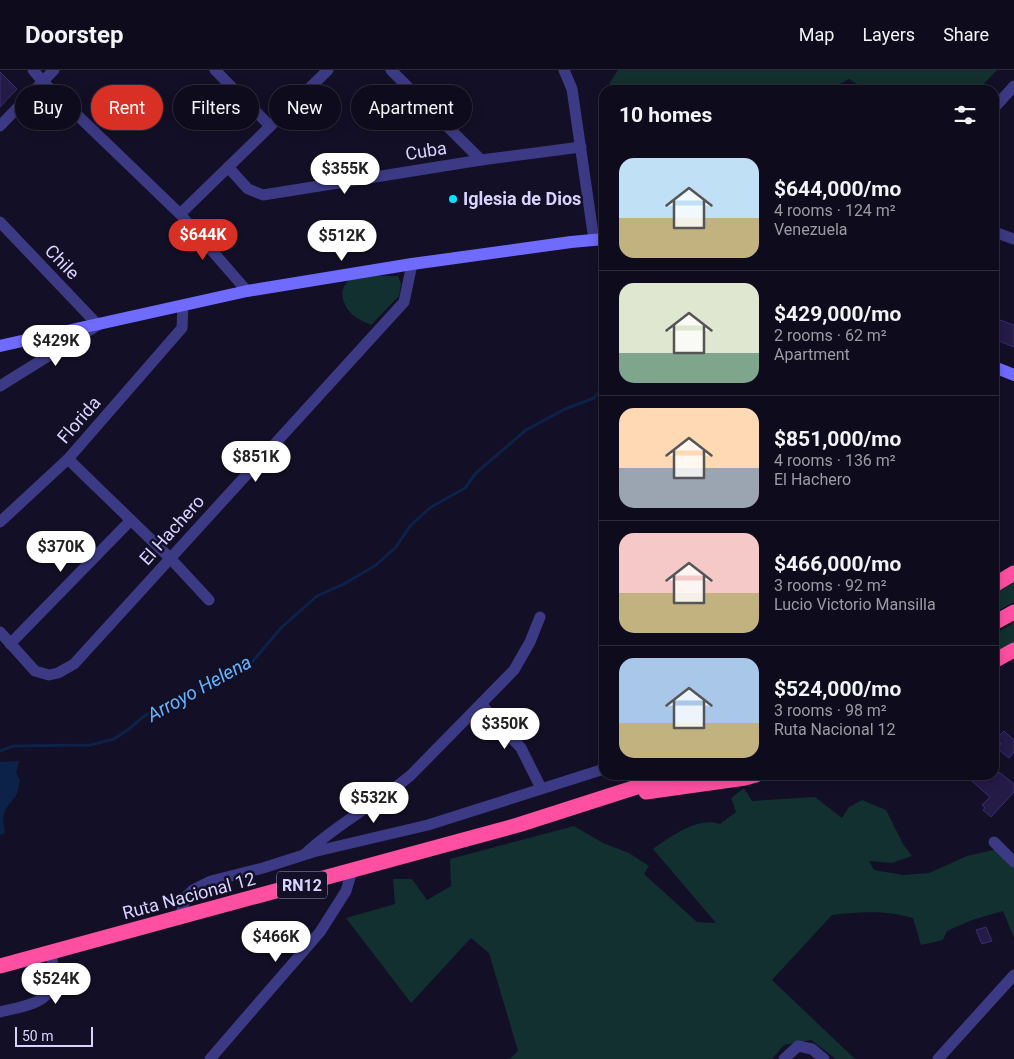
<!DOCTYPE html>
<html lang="en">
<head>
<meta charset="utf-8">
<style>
  body { margin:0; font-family:Roboto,sans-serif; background:#171425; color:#f1f3f6; height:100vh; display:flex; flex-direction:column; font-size:19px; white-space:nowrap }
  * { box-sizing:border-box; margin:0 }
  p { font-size:16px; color:#9b9ba3 }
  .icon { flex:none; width:28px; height:28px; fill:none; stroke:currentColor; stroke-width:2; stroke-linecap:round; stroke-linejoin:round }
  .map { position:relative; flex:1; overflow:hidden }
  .sheet { position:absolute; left:599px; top:15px; width:400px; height:695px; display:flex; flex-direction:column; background:#0e0b1c; border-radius:15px; box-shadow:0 2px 12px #0003,0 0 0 1px #2e2b3b }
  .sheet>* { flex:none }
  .hud { position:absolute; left:15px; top:15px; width:475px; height:45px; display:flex; gap:10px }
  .scale { position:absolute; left:15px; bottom:12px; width:78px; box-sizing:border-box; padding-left:5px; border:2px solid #d9d4ff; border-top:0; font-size:14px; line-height:18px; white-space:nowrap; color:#d9d4ff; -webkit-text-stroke:4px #130f26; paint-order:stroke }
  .price { position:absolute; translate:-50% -42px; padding:0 11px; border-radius:18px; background:#fff; color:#222; font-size:16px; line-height:32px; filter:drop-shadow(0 1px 2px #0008) }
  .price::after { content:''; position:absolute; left:50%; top:30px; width:15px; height:11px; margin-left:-8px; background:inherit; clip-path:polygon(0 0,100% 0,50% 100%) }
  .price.selected { background:#d93025; color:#fff }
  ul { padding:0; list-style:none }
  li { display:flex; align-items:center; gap:15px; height:125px; padding:0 20px }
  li+li { border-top:1px solid #2e2b3b }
  li span { display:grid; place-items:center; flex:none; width:140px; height:100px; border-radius:15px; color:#555 }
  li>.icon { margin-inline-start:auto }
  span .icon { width:60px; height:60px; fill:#fffc; stroke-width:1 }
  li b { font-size:21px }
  h2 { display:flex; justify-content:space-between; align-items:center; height:60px; padding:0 20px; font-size:21px }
  .pill { padding:0 18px; border-radius:22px; background:#0e0b1c; box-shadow:0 2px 12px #0003,0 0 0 1px #2e2b3b; font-size:18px; line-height:45px }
  .pill.selected { background:#d93025; color:#fff }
  header { display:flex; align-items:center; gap:30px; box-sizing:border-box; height:70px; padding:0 25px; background:#0e0b1c; border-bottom:1px solid #2e2b3b }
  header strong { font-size:24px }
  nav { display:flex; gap:28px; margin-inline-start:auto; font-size:18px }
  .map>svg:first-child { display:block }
  .green { fill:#12302f }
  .water { fill:#0c2248 }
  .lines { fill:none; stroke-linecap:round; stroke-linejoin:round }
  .stream { stroke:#0c2248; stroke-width:3 }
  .building { fill:#241b47; stroke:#3b2d73 }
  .street { stroke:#3d3a85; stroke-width:11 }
  .secondary { stroke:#6f6bff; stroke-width:12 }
  .highway { stroke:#ff4fa3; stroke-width:15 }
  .poi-dot { fill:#00e5ff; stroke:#130f26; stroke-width:2 }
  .labels { text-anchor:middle; stroke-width:5; stroke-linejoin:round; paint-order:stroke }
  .shield { fill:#130f26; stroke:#9e99be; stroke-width:1 }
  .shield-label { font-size:16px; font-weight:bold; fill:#d9d4ff }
  .street-label { font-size:18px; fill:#d9d4ff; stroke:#130f26 }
  .poi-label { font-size:18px; font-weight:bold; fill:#d9d4ff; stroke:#130f26; text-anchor:start }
  .water-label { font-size:19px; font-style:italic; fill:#62b6ff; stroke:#130f26 }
</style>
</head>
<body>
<header>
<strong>Doorstep</strong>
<nav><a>Map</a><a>Layers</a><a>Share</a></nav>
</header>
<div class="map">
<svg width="1014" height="989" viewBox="0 0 1014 989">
  <rect width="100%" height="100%" fill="#130f26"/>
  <g class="green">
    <polygon points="618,0 997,0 978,20 867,20 849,9 829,20 610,20 610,12"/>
    <path d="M 367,206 L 398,206 L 401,214 L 399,226 L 371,255 C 367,253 361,251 357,248 C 344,240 335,219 351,209 C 355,207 362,207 367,206 Z"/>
    <polygon points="1014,511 1014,532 994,543 994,523"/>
    <polygon points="1014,553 1014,573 994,583 994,564"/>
    <path d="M 744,718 L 752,731 L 815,727 L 842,748 L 849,737 L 862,730 L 886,740 L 903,774 L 912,786 L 892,793 L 869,791 L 874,800 L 903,805 L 929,803 L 967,786 L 998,779 L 1014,791 L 1014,868 L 1003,841 L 972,850 L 947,861 L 943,870 L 921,875 L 913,848 C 884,840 862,842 832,845 L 772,910 L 855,989 L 836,989 L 811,970 L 784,975 L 772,989 L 510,989 L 518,981 L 489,883 L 471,868 L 411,933 L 346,848 L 395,834 L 393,809 L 412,809 L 427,830 L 451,816 L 450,789 L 574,756 L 603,773 L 629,783 L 649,796 L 644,804 L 697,852 L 716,853 L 653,779 C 670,767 698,746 720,754 L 736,742 L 731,728 Z"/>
  </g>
  <polygon class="water" points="19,691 16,703 20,710 17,724 5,740 3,749 5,763 0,765 0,692"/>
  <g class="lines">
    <g class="stream">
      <polyline points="842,20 843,20"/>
      <polyline points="0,681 13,676 90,675 114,669 129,659 143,647 164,634 194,624 252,592 282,557 317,526 344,514 376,495 396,477 410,456 431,437 465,418 476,403 526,360 565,339 594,328 604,315"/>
    </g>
  </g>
  <g class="building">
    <polygon points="0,2 17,19 0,37"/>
    <polygon points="994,248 1014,255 1014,277 994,269"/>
    <polygon points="1004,661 1014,670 1014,682 1009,688 998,679 1001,674 996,669"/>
    <polygon points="999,702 1014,714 1014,722 991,747 983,740 985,738 982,735 990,727 965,705 996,705"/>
    <polygon points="986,857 992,871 982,874 976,860"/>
  </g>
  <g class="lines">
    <g class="street">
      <polyline points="33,0 43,12 180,144 247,221"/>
      <polyline points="215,0 270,56"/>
      <polyline points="391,0 481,90"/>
      <polyline points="564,0 572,19 594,170"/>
      <polyline points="994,38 1014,16"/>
      <polyline points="0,56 54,0"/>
      <polyline points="228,97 248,119 263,125 481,90 581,77"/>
      <polyline points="180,144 328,0"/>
      <polyline points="0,152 98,255 0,316"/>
      <polyline points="994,162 1014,169"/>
      <polyline points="68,389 170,488 209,530"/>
      <polyline points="0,452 68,389 182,258 183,235"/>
      <polyline points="0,562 35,601 49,605 58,603 74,594 404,232 412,194"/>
      <polyline points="10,574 131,450"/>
      <polyline points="481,634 521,678 541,718"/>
      <polyline points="994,772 1014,792"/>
      <path d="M 306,783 C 338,753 378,733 411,705 L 514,600 L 530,572 L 540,547"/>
      <polyline points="180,847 186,827 193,820 211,811 263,798 313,782 428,755 604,699"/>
      <path d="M 0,942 C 18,937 47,935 53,914 C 55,905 52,891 51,882"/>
      <polyline points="210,989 320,862 346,821 352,801"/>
      <polyline points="784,989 798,976 812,979 824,989"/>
      <polyline points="938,989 1014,905"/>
    </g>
    <g class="secondary">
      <polyline points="0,276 247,221 412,194 571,172 604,169"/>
      <polyline points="994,297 1014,305"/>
    </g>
    <g class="highway">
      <polyline points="994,515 1014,503"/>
      <polyline points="994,553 1014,542"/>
      <polyline points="994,591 1014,580"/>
      <polyline points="646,722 745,708 756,705"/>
      <polyline points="0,896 518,755 674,705"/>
    </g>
  </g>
  <circle class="poi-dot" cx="453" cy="129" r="5"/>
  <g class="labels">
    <rect class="shield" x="277" y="801.5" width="50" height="27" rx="4"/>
    <g class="shield-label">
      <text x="302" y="821">RN12</text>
    </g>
    <g class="street-label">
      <text transform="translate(426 81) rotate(-9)" y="6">Cuba</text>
      <text transform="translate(62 192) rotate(46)" y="6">Chile</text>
      <text transform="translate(79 350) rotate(-49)" y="6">Florida</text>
      <text transform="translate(172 460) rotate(-48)" y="6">El Hachero</text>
      <text transform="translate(189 826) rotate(-15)" y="6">Ruta Nacional 12</text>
    </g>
    <g class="poi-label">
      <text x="463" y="135">Iglesia de Dios</text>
    </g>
    <g class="water-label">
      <text transform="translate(199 618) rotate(-29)" y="7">Arroyo Helena</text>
    </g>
  </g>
</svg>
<div class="scale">50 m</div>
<b class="price" style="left:345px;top:125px">$355K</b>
<b class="price selected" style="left:203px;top:191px">$644K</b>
<b class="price" style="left:342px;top:192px">$512K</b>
<b class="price" style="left:56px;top:297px">$429K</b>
<b class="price" style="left:256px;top:413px">$851K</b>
<b class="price" style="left:61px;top:503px">$370K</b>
<b class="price" style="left:505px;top:680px">$350K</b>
<b class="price" style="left:374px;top:754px">$532K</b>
<b class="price" style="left:276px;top:893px">$466K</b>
<b class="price" style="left:56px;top:935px">$524K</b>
<div class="hud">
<a class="pill">Buy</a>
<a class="pill selected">Rent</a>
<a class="pill">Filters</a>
<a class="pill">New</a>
<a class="pill">Apartment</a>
</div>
<section class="sheet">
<h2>10 homes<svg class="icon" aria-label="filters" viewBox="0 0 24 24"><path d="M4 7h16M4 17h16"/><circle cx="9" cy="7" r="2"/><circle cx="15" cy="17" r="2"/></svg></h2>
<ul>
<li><span style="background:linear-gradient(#bfe0f5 60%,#c2b280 0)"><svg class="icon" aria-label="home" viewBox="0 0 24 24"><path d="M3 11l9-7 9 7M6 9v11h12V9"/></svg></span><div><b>$644,000/mo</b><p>4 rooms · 124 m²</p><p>Venezuela</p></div></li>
<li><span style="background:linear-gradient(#dfe7d0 70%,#7fa58c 0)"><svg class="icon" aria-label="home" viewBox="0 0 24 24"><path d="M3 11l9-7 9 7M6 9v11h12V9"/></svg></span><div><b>$429,000/mo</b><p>2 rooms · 62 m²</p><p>Apartment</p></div></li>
<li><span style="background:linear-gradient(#ffd9b3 60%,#9aa5b1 0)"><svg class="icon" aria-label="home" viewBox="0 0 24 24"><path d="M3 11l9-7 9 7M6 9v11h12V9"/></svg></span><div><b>$851,000/mo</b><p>4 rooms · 136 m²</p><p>El Hachero</p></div></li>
<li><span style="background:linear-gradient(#f6c9c9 60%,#c2b280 0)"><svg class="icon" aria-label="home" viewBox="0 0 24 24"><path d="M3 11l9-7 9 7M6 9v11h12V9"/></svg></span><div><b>$466,000/mo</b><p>3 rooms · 92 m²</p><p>Lucio Victorio Mansilla</p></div></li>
<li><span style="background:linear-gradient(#a9c7e8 65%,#c2b280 0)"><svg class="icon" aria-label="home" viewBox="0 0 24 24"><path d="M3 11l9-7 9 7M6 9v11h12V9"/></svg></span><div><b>$524,000/mo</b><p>3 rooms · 98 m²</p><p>Ruta Nacional 12</p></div></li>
</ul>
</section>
</div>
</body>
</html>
